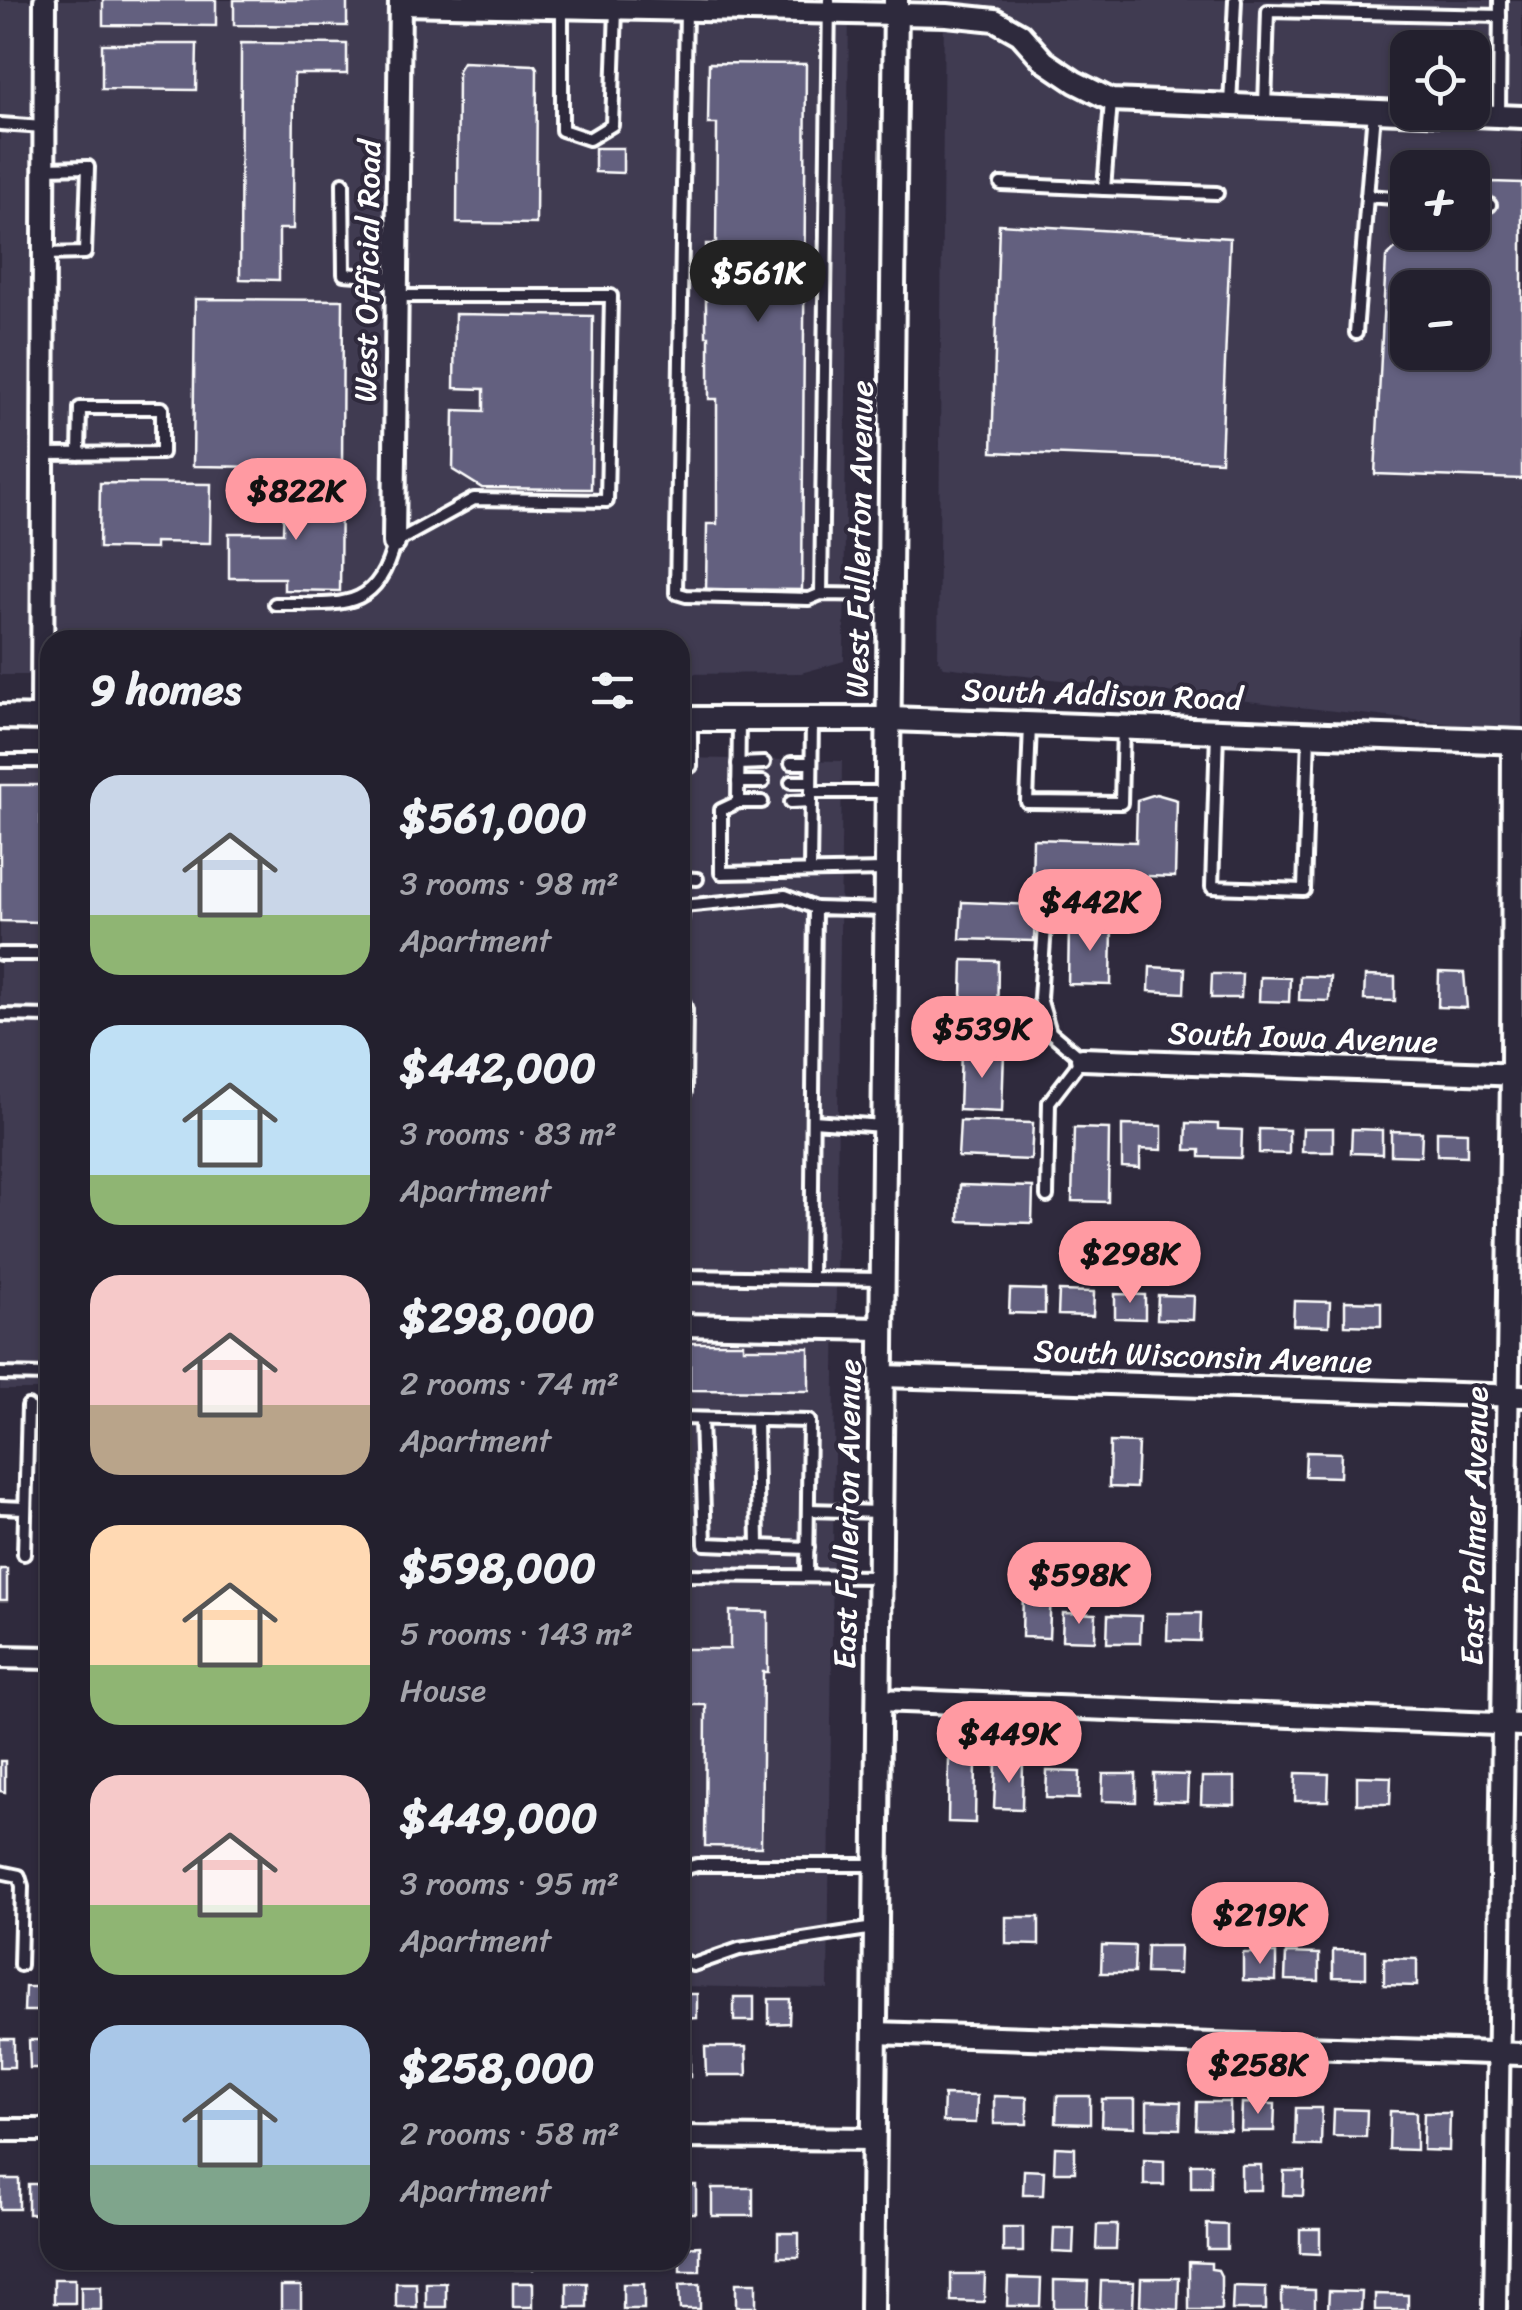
<!DOCTYPE html>
<html lang="en">
<head>
<meta charset="utf-8">
<style>
  body { margin:0; font-family:Sriracha,sans-serif; background:#2b2836; color:#f1f3f6; height:100vh; display:flex; flex-direction:column; font-size:38px; white-space:nowrap }
  * { box-sizing:border-box; margin:0 }
  p { font-size:32px; color:#a3a3aa }
  .icon { flex:none; width:55px; height:55px; fill:none; stroke:currentColor; stroke-width:2; stroke-linecap:round; stroke-linejoin:round }
  .map { position:relative; flex:1; overflow:hidden }
  .side { position:absolute; left:40px; top:630px; width:650px; height:1640px; display:flex; flex-direction:column; background:#23202e; border-radius:30px; box-shadow:0 2px 8px #0004,0 0 0 2px #403e4a }
  .side>* { flex:none }
  .tools { position:absolute; left:1390px; top:30px; display:grid; gap:20px }
  .tools a { display:grid; place-items:center; width:100px; height:100px; border-radius:20px; background:#23202e; box-shadow:0 2px 8px #0004,0 0 0 2px #403e4a; font-size:50px }
  .price { position:absolute; translate:-50% -85px; padding:0 22px; border-radius:35px; background:#ff9aa2; color:#111; font-size:32px; line-height:65px; filter:drop-shadow(0 2px 5px #0008) }
  .price::after { content:''; position:absolute; left:50%; top:60px; width:30px; height:22px; margin-left:-15px; background:inherit; clip-path:polygon(0 0,100% 0,50% 100%) }
  .price.selected { background:#222; color:#fff }
  ul { padding:0; list-style:none }
  li { display:flex; align-items:center; gap:30px; height:250px; padding:0 50px }
  li span { display:grid; place-items:center; flex:none; width:280px; height:200px; border-radius:30px; color:#555 }
  li>.icon { margin-inline-start:auto }
  span .icon { width:120px; height:120px; fill:#fffc; stroke-width:1 }
  li b { font-size:42px }
  h2 { display:flex; justify-content:space-between; align-items:center; height:120px; padding:0 50px; font-size:42px }
  .map>svg:first-child { display:block }
  .built { fill:#3f3a51; fill-rule:evenodd }
  .building { fill:#63617f; stroke:#fff; stroke-width:2.5; fill-rule:evenodd }
  .lines { fill:none; stroke-linecap:round; stroke-linejoin:round }
  .service-casing { stroke:#fff; stroke-width:18 }
  .minor-casing { stroke:#fff; stroke-width:28 }
  .tertiary-casing { stroke:#fff; stroke-width:30 }
  .service { stroke:#2f2a3d; stroke-width:10 }
  .minor { stroke:#2f2a3d; stroke-width:20 }
  .tertiary { stroke:#2f2a3d; stroke-width:22 }
  .labels { text-anchor:middle; stroke-width:8; stroke-linejoin:round; paint-order:stroke }
  .street-label { font-size:32px; fill:#fff; stroke:#2f2a3d }
</style>
</head>
<body>
<div class="map">
<svg width="1522" height="2310" viewBox="0 0 1522 2310">
  <rect width="100%" height="100%" fill="#2f2a3d"/>
  <filter id="ink" filterUnits="userSpaceOnUse"><feTurbulence type="fractalNoise" baseFrequency=".01" numOctaves="2"/><feDisplacementMap in="SourceGraphic" scale="20" xChannelSelector="R" yChannelSelector="G"/><feConvolveMatrix kernelMatrix="1 2 1 2 8 2 1 2 1" color-interpolation-filters="sRGB"/></filter>
  <g filter="url(#ink)">
    <g class="built">
      <polygon points="0,0 849,0 844,661 801,673 680,674 680,640 50,640 50,675 0,675"/>
      <path d="M 944,0 L 1522,0 L 1522,732 L 944,667 L 938,660 ZM 1408,48 L 1472,48 L 1472,112 L 1408,112 ZM 1408,168 L 1472,168 L 1472,232 L 1408,232 ZM 1408,288 L 1472,288 L 1472,352 L 1408,352 Z"/>
      <polygon points="0,754 50,755 50,1390 0,1390"/>
      <polygon points="680,758 842,761 828,1989 680,1986"/>
    </g>
    <g class="building">
      <polygon points="103,0 216,0 216,26 103,25"/>
      <polygon points="234,0 347,0 347,26 234,25"/>
      <polygon points="241,43 347,44 347,74 294,74 293,229 279,229 279,280 240,279"/>
      <polygon points="102,44 197,44 196,90 102,89"/>
      <polygon points="463,62 535,65 537,68 536,224 457,223 458,70"/>
      <polygon points="709,63 806,64 802,590 706,589 707,524 717,524 717,399 709,399 709,336 706,336 706,244 716,244 717,124 708,124"/>
      <polygon points="595,148 623,148 623,173 595,172"/>
      <path d="M 1491,182 L 1522,183 L 1522,479 L 1375,474 L 1386,258 L 1412,232 L 1489,237 ZM 1408,288 L 1472,288 L 1472,352 L 1408,352 Z"/>
      <polygon points="999,224 1230,238 1221,461 992,452"/>
      <polygon points="195,299 343,300 342,468 193,466"/>
      <polygon points="455,314 593,316 591,489 482,488 453,470 454,410 484,411 484,389 454,388"/>
      <polygon points="100,483 211,484 210,543 155,542 155,549 99,548"/>
      <polygon points="284,486 341,486 340,591 284,590 284,578 229,578 229,533 283,533"/>
      <polygon points="0,785 41,785 40,922 0,921"/>
      <polygon points="1156,794 1177,800 1175,877 1148,876 1148,892 1032,888 1033,839 1136,842 1137,800"/>
      <polygon points="962,902 1035,905 1034,941 960,939"/>
      <polygon points="1069,924 1112,925 1111,985 1068,984"/>
      <polygon points="963,960 998,961 997,1033 961,1033"/>
      <polygon points="1150,967 1185,969 1184,993 1149,991"/>
      <polygon points="1439,972 1464,973 1467,1008 1438,1007"/>
      <polygon points="1212,974 1242,974 1241,998 1211,998"/>
      <polygon points="1300,976 1330,977 1329,1001 1299,1000"/>
      <polygon points="1365,976 1395,977 1395,1001 1364,1000"/>
      <polygon points="1260,977 1290,978 1289,1002 1259,1001"/>
      <polygon points="961,1050 1004,1052 1002,1112 959,1110"/>
      <polygon points="960,1121 1033,1123 1031,1160 958,1157"/>
      <polygon points="1187,1123 1218,1124 1218,1129 1242,1130 1241,1158 1200,1157 1200,1150 1186,1150"/>
      <polygon points="1122,1125 1162,1126 1162,1150 1140,1149 1140,1168 1122,1167"/>
      <polygon points="1074,1128 1109,1129 1108,1202 1072,1201"/>
      <polygon points="1303,1128 1333,1128 1333,1152 1302,1152"/>
      <polygon points="1259,1129 1289,1130 1289,1154 1259,1153"/>
      <polygon points="1352,1129 1382,1130 1382,1154 1351,1153"/>
      <polygon points="1391,1131 1422,1132 1421,1156 1391,1155"/>
      <polygon points="1437,1131 1467,1132 1467,1156 1437,1155"/>
      <polygon points="960,1185 1033,1187 1032,1223 959,1221"/>
      <polygon points="1010,1289 1045,1290 1045,1314 1009,1313"/>
      <polygon points="1059,1291 1094,1292 1093,1316 1058,1315"/>
      <polygon points="1115,1294 1145,1295 1145,1319 1115,1318"/>
      <polygon points="1158,1295 1194,1296 1193,1320 1157,1319"/>
      <polygon points="1294,1301 1330,1302 1329,1326 1293,1325"/>
      <polygon points="1345,1301 1381,1302 1381,1326 1345,1325"/>
      <polygon points="690,1343 743,1343 743,1348 809,1348 809,1391 690,1390"/>
      <polygon points="1110,1442 1138,1443 1136,1488 1109,1487"/>
      <polygon points="1306,1452 1341,1453 1340,1477 1305,1476"/>
      <rect x="0" y="1569" width="7" height="31"/>
      <polygon points="1023,1592 1051,1593 1049,1638 1022,1637"/>
      <polygon points="730,1611 768,1612 768,1672 763,1672 761,1847 705,1846 706,1705 680,1705 680,1649 730,1649"/>
      <polygon points="1063,1613 1096,1614 1095,1641 1062,1640"/>
      <polygon points="1168,1613 1201,1613 1200,1641 1167,1640"/>
      <polygon points="1108,1615 1141,1616 1140,1643 1107,1643"/>
      <polygon points="949,1760 976,1761 975,1823 948,1822"/>
      <polygon points="0,1761 5,1761 5,1792 0,1791"/>
      <polygon points="996,1763 1023,1763 1022,1809 994,1808"/>
      <polygon points="1047,1771 1080,1772 1079,1799 1046,1798"/>
      <polygon points="1296,1773 1329,1774 1328,1801 1295,1801"/>
      <polygon points="1103,1774 1136,1774 1136,1802 1102,1801"/>
      <polygon points="1154,1774 1188,1775 1187,1802 1154,1801"/>
      <polygon points="1357,1776 1391,1777 1390,1804 1357,1804"/>
      <polygon points="1202,1777 1235,1777 1235,1805 1201,1804"/>
      <polygon points="1006,1917 1039,1917 1039,1945 1006,1944"/>
      <polygon points="1102,1945 1135,1946 1134,1973 1101,1973"/>
      <polygon points="1147,1946 1180,1946 1179,1974 1146,1973"/>
      <polygon points="1333,1950 1366,1951 1366,1978 1333,1977"/>
      <polygon points="1243,1953 1276,1953 1276,1981 1243,1980"/>
      <polygon points="1286,1953 1319,1954 1319,1981 1285,1980"/>
      <polygon points="1384,1958 1417,1959 1417,1986 1384,1985"/>
      <polygon points="25,1987 45,1987 45,2011 24,2011"/>
      <polygon points="680,1994 697,1994 697,2018 680,2019"/>
      <rect x="734" y="1997" width="20" height="24"/>
      <polygon points="769,1999 790,1999 789,2023 769,2024"/>
      <rect x="0" y="2039" width="14" height="28"/>
      <polygon points="29,2040 50,2040 50,2068 30,2068"/>
      <polygon points="705,2047 746,2047 747,2075 706,2075"/>
      <polygon points="690,2049 690,2077 680,2077 680,2050"/>
      <polygon points="944,2095 977,2096 976,2123 943,2122"/>
      <polygon points="994,2096 1027,2097 1027,2124 994,2124"/>
      <polygon points="1057,2096 1090,2096 1090,2124 1056,2123"/>
      <polygon points="1102,2099 1135,2099 1135,2127 1101,2126"/>
      <polygon points="1147,2101 1181,2102 1180,2129 1147,2128"/>
      <polygon points="1197,2102 1230,2102 1230,2130 1196,2129"/>
      <polygon points="1242,2103 1275,2104 1274,2131 1241,2131"/>
      <polygon points="1296,2108 1322,2108 1321,2146 1295,2145"/>
      <polygon points="1334,2109 1367,2110 1366,2137 1333,2136"/>
      <polygon points="1390,2111 1416,2112 1416,2150 1389,2149"/>
      <polygon points="1424,2113 1450,2113 1449,2151 1423,2150"/>
      <polygon points="1055,2147 1075,2148 1075,2172 1054,2172"/>
      <polygon points="1144,2160 1164,2161 1164,2185 1144,2185"/>
      <rect x="1191" y="2164" width="20" height="24"/>
      <rect x="1241" y="2165" width="20" height="25"/>
      <polygon points="1024,2170 1044,2171 1043,2195 1023,2195"/>
      <polygon points="1284,2171 1304,2171 1303,2196 1283,2195"/>
      <rect x="0" y="2179" width="19" height="30"/>
      <rect x="28" y="2184" width="22" height="30"/>
      <rect x="680" y="2185" width="16" height="28"/>
      <rect x="712" y="2188" width="41" height="28"/>
      <polygon points="1207,2224 1227,2225 1227,2249 1207,2249"/>
      <polygon points="1097,2225 1117,2225 1116,2249 1096,2249"/>
      <rect x="1003" y="2227" width="20" height="25"/>
      <polygon points="1054,2228 1074,2228 1073,2253 1053,2252"/>
      <polygon points="1300,2229 1320,2229 1320,2254 1300,2253"/>
      <rect x="778" y="2233" width="21" height="24"/>
      <polygon points="700,2246 700,2271 680,2271 680,2247"/>
      <rect x="512" y="2260" width="21" height="9"/>
      <polygon points="1189,2262 1211,2263 1211,2269 1218,2270 1221,2276 1221,2310 1189,2310"/>
      <polygon points="951,2274 985,2274 984,2302 951,2301"/>
      <polygon points="1008,2278 1041,2279 1040,2306 1007,2306"/>
      <polygon points="1141,2278 1179,2278 1178,2310 1140,2306"/>
      <rect x="54" y="2279" width="21" height="24"/>
      <polygon points="1054,2280 1088,2281 1087,2308 1054,2308"/>
      <polygon points="1101,2281 1134,2282 1133,2309 1100,2309"/>
      <polygon points="396,2283 416,2283 417,2307 396,2307"/>
      <rect x="426" y="2283" width="20" height="24"/>
      <rect x="513" y="2283" width="20" height="24"/>
      <rect x="567" y="2283" width="20" height="24"/>
      <rect x="736" y="2283" width="20" height="24"/>
      <rect x="623" y="2284" width="21" height="25"/>
      <polygon points="700,2284 700,2309 680,2309 679,2285"/>
      <rect x="81" y="2286" width="20" height="24"/>
      <rect x="281" y="2286" width="20" height="24"/>
      <polygon points="1233,2286 1266,2287 1266,2310 1232,2310"/>
      <polygon points="1282,2289 1315,2290 1315,2310 1282,2310"/>
      <polygon points="1329,2291 1362,2292 1361,2310 1328,2310"/>
      <polygon points="1375,2294 1408,2295 1408,2310 1375,2310"/>
    </g>
    <g class="lines">
      <defs>
        <g id="service">
          <polyline points="562,8 562,130 589,139 612,125 616,9"/>
          <polyline points="686,10 676,593 686,596 809,599 821,594 890,595"/>
          <polyline points="1111,101 1104,189 1217,193"/>
          <polyline points="1230,105 1235,0"/>
          <polyline points="1265,107 1268,11 1500,16"/>
          <polyline points="1499,116 1500,0"/>
          <polyline points="0,124 44,127"/>
          <polyline points="44,168 88,167 85,253 44,254"/>
          <polyline points="343,183 344,274 396,278"/>
          <polyline points="1001,184 1104,189"/>
          <polyline points="1367,196 1408,199"/>
          <polyline points="1472,203 1490,205"/>
          <polyline points="1356,333 1374,111"/>
          <polyline points="43,454 162,453 162,408 80,408 79,454"/>
          <polyline points="821,594 829,0"/>
          <path d="M 275,604 C 336,603 377,615 394,543 L 474,499 L 607,501 L 611,296 L 397,296"/>
          <polyline points="739,720 738,802 721,810 721,873 886,870"/>
          <polyline points="1030,725 1027,802 1121,803 1123,727"/>
          <polyline points="1217,732 1212,887 1304,890 1309,734"/>
          <polyline points="0,761 50,761"/>
          <polyline points="791,763 811,763"/>
          <polyline points="738,764 764,763"/>
          <polyline points="680,766 691,766 691,720"/>
          <polyline points="738,782 763,782"/>
          <polyline points="791,782 811,782"/>
          <polyline points="811,792 887,792"/>
          <polyline points="738,802 762,802"/>
          <polyline points="791,802 811,801"/>
          <polyline points="810,871 812,720"/>
          <polyline points="680,878 697,879"/>
          <polyline points="1045,926 1040,998 1050,1032 1082,1059 1049,1102 1047,1196"/>
          <polyline points="680,930 683,906 785,896 815,908"/>
          <polyline points="0,954 50,954"/>
          <polyline points="680,994 686,1010 685,1092 680,1101"/>
          <polyline points="0,1015 50,1016"/>
          <polyline points="813,1121 883,1126"/>
          <polyline points="680,1262 684,1276 811,1278"/>
          <polyline points="882,1279 811,1278 815,908 886,910"/>
          <polyline points="0,1374 50,1375"/>
          <polyline points="680,1418 809,1421 807,1575"/>
          <polyline points="701,1419 705,1544 808,1548"/>
          <polyline points="756,1420 758,1547"/>
          <polyline points="0,1507 25,1508"/>
          <polyline points="808,1510 880,1512"/>
          <polyline points="24,1554 28,1406"/>
          <polyline points="680,1575 879,1577"/>
          <polyline points="680,1870 697,1865 875,1865"/>
          <polyline points="0,1872 19,1876 22,1886 20,1965"/>
          <polyline points="680,1959 693,1965 739,1949 874,1928"/>
        </g>
        <g id="minor">
          <polyline points="400,4 947,15 995,20 1020,34 1044,61 1075,82 1111,100 1522,117"/>
          <polyline points="394,543 400,0"/>
          <polyline points="42,718 45,0"/>
          <polyline points="1082,1059 1522,1075"/>
          <polyline points="680,1325 881,1329"/>
          <polyline points="882,1376 1522,1396"/>
          <polyline points="0,1657 50,1658"/>
          <polyline points="878,1700 1522,1725"/>
          <polyline points="874,2033 1522,2054"/>
          <polyline points="0,2130 50,2130"/>
          <polyline points="680,2137 873,2139"/>
          <polyline points="1495,2310 1512,1074 1513,742"/>
        </g>
        <g id="tertiary">
          <polyline points="0,717 50,718"/>
          <polyline points="680,719 890,719 1522,742"/>
          <polyline points="872,2310 896,0"/>
        </g>
      </defs>
      <use href="#service" class="service-casing"/>
      <use href="#minor" class="minor-casing"/>
      <use href="#tertiary" class="tertiary-casing"/>
      <use href="#service" class="service"/>
      <use href="#minor" class="minor"/>
      <use href="#tertiary" class="tertiary"/>
    </g>
  </g>
  <g class="labels">
    <g class="street-label">
      <text transform="translate(367 271) rotate(-89)" y="11">West Official Road</text>
      <text transform="translate(859 539) rotate(-89)" y="11">West Fullerton Avenue</text>
      <text transform="translate(1102 694) rotate(2)" y="11">South Addison Road</text>
      <text transform="translate(1303 1037) rotate(2)" y="11">South Iowa Avenue</text>
      <text transform="translate(1203 1356) rotate(2)" y="11">South Wisconsin Avenue</text>
      <text transform="translate(847 1514) rotate(-89)" y="11">East Fullerton Avenue</text>
      <text transform="translate(1474 1526) rotate(-89)" y="11">East Palmer Avenue</text>
    </g>
  </g>
</svg>
<div class="tools">
<a><svg class="icon" aria-label="locate" viewBox="0 0 24 24"><circle cx="12" cy="12" r="6"/><path d="M12 2v4M12 18v4M2 12h4M18 12h4"/></svg></a>
<a>+</a>
<a>−</a>
</div>
<b class="price selected" style="left:758px;top:325px">$561K</b>
<b class="price" style="left:296px;top:543px">$822K</b>
<b class="price" style="left:1090px;top:954px">$442K</b>
<b class="price" style="left:982px;top:1081px">$539K</b>
<b class="price" style="left:1130px;top:1306px">$298K</b>
<b class="price" style="left:1079px;top:1627px">$598K</b>
<b class="price" style="left:1009px;top:1786px">$449K</b>
<b class="price" style="left:1260px;top:1967px">$219K</b>
<b class="price" style="left:1258px;top:2117px">$258K</b>
<section class="side">
<h2>9 homes<svg class="icon" aria-label="filters" viewBox="0 0 24 24"><path d="M4 7h16M4 17h16"/><circle cx="9" cy="7" r="2"/><circle cx="15" cy="17" r="2"/></svg></h2>
<ul>
<li><span style="background:linear-gradient(#c9d6e8 70%,#8fb573 0)"><svg class="icon" aria-label="home" viewBox="0 0 24 24"><path d="M3 11l9-7 9 7M6 9v11h12V9"/></svg></span><div><b>$561,000</b><p>3 rooms · 98 m²</p><p>Apartment</p></div></li>
<li><span style="background:linear-gradient(#bfe0f5 75%,#8fb573 0)"><svg class="icon" aria-label="home" viewBox="0 0 24 24"><path d="M3 11l9-7 9 7M6 9v11h12V9"/></svg></span><div><b>$442,000</b><p>3 rooms · 83 m²</p><p>Apartment</p></div></li>
<li><span style="background:linear-gradient(#f6c9c9 65%,#b9a48a 0)"><svg class="icon" aria-label="home" viewBox="0 0 24 24"><path d="M3 11l9-7 9 7M6 9v11h12V9"/></svg></span><div><b>$298,000</b><p>2 rooms · 74 m²</p><p>Apartment</p></div></li>
<li><span style="background:linear-gradient(#ffd9b3 70%,#8fb573 0)"><svg class="icon" aria-label="home" viewBox="0 0 24 24"><path d="M3 11l9-7 9 7M6 9v11h12V9"/></svg></span><div><b>$598,000</b><p>5 rooms · 143 m²</p><p>House</p></div></li>
<li><span style="background:linear-gradient(#f6c9c9 65%,#8fb573 0)"><svg class="icon" aria-label="home" viewBox="0 0 24 24"><path d="M3 11l9-7 9 7M6 9v11h12V9"/></svg></span><div><b>$449,000</b><p>3 rooms · 95 m²</p><p>Apartment</p></div></li>
<li><span style="background:linear-gradient(#a9c7e8 70%,#7fa58c 0)"><svg class="icon" aria-label="home" viewBox="0 0 24 24"><path d="M3 11l9-7 9 7M6 9v11h12V9"/></svg></span><div><b>$258,000</b><p>2 rooms · 58 m²</p><p>Apartment</p></div></li>
</ul>
</section>
</div>
</body>
</html>
